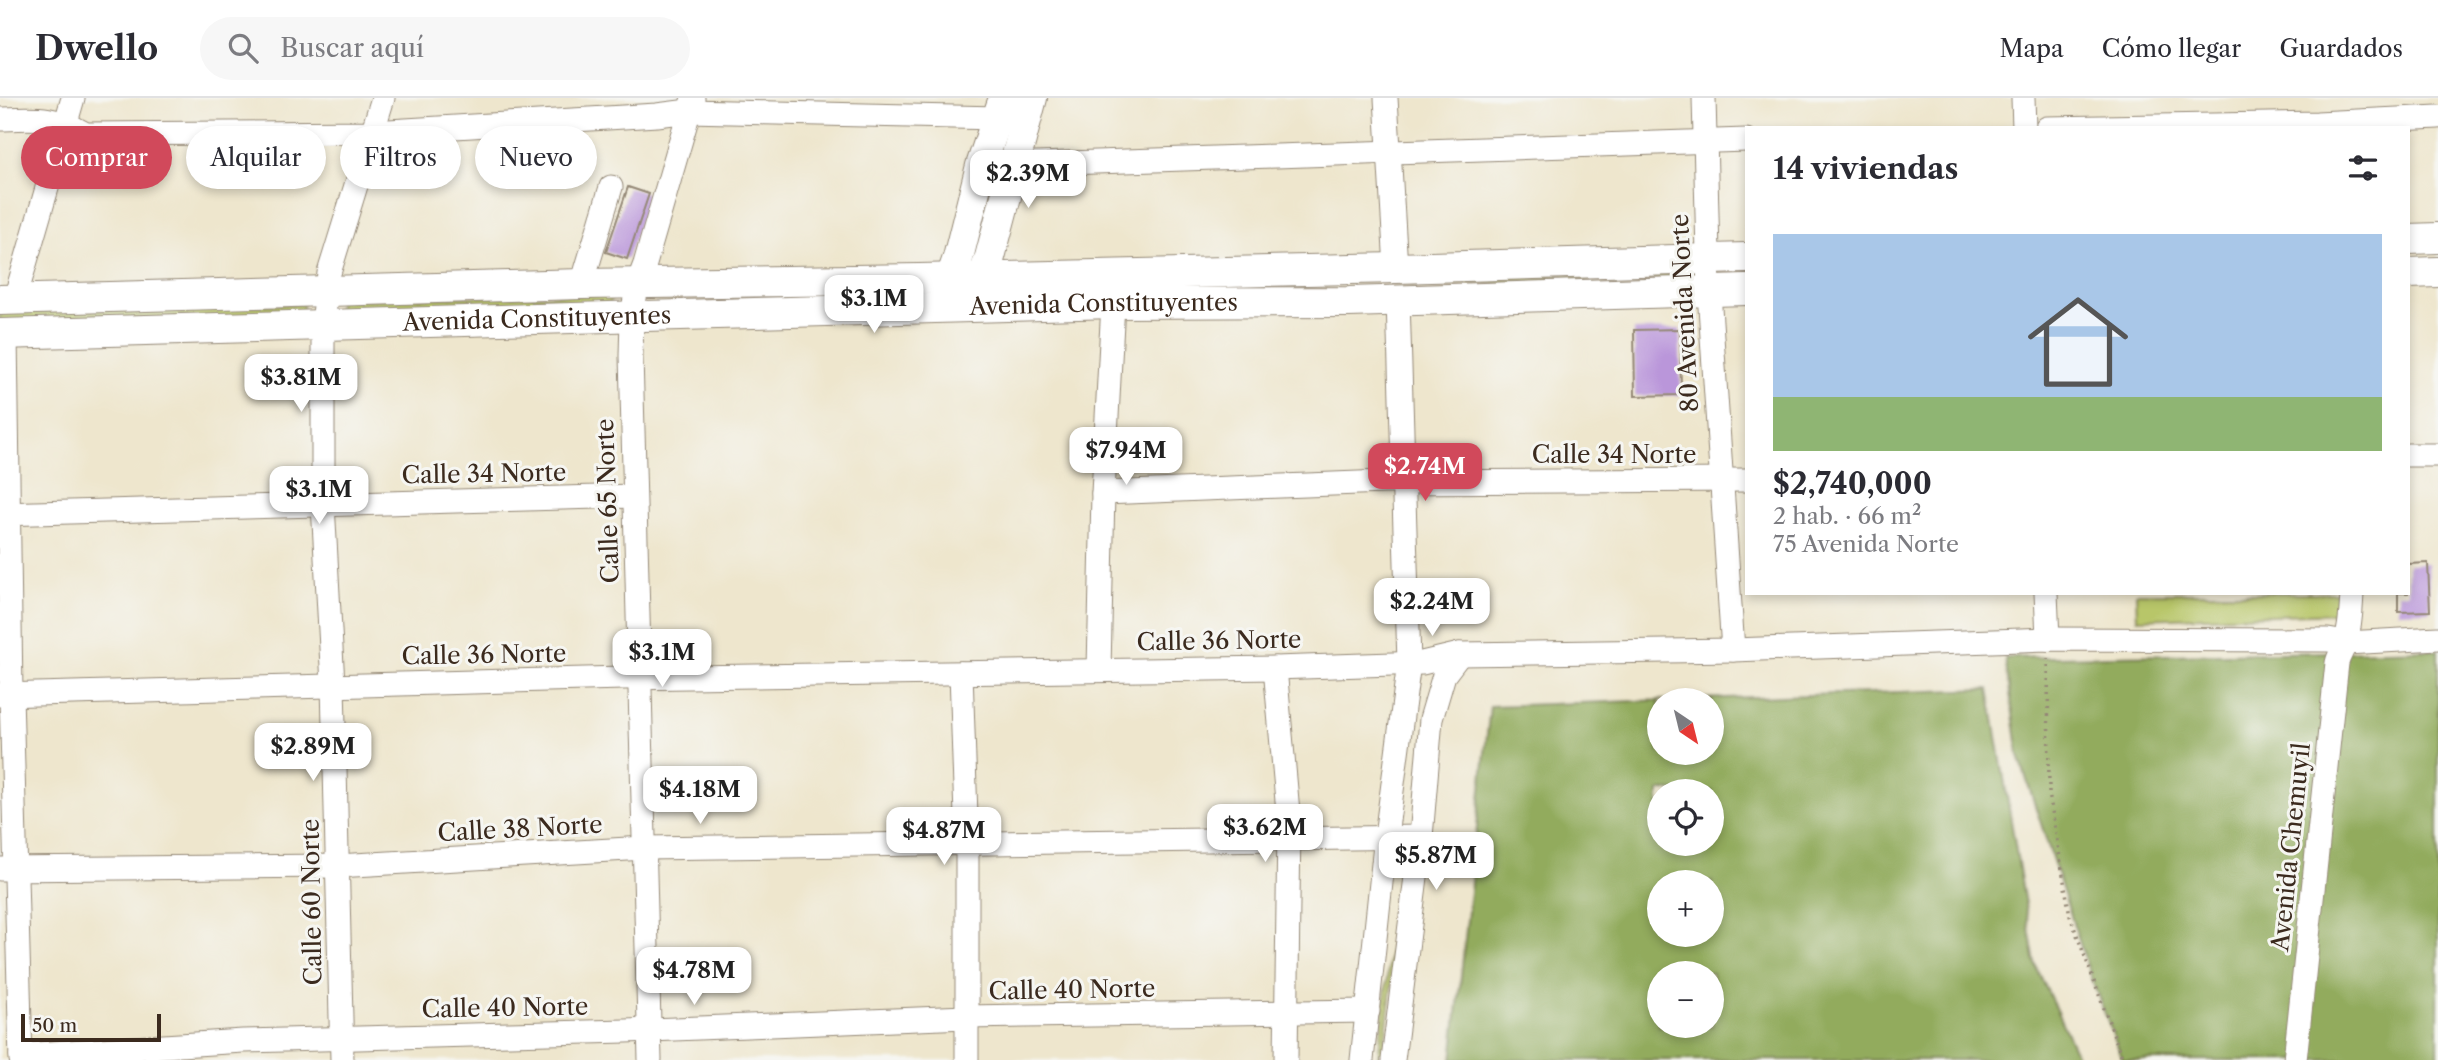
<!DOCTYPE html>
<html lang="es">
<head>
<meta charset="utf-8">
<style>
  body { margin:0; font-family:"Libre Caslon Text",serif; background:#f7f7f7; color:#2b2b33; height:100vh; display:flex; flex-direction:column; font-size:26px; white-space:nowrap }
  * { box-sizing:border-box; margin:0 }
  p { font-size:23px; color:#7c7c81 }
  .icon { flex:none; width:38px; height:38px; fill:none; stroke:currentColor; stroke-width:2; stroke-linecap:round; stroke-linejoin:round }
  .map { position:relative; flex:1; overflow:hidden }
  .panel { position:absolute; left:1745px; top:28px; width:665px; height:469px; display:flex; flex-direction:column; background:#fff; border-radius:0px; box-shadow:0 4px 10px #0003 }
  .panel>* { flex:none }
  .guide { position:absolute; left:21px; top:28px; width:665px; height:63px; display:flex; gap:14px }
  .needle { width:46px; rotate:145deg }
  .buttons { position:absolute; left:1647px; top:590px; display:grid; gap:14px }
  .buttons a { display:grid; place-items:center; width:77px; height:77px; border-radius:50%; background:#fff; box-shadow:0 4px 10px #0003; font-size:35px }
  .scale { position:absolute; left:21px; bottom:18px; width:140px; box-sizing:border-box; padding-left:7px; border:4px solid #3b2a1e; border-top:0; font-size:19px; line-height:24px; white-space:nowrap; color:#3b2a1e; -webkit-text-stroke:5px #f6f6f2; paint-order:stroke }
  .price { position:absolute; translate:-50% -60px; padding:0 16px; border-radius:14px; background:#fff; color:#222; font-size:23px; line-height:46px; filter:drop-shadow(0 2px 4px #0008) }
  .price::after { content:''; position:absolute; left:50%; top:42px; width:21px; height:16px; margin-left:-10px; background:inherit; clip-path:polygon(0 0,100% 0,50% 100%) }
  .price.current { background:#d1495b; color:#fff }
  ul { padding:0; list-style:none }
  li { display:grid; align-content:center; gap:14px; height:371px; padding:0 28px }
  li span { display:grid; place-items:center; height:217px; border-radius:0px; color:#555 }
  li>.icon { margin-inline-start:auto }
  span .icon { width:126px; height:126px; fill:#fffc; stroke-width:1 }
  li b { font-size:30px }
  h2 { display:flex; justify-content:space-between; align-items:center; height:84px; padding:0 28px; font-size:30px }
  .chip { padding:0 24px; border-radius:32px; background:#fff; box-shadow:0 4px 10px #0003; font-size:24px; line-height:63px }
  .chip.current { background:#d1495b; color:#fff }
  header { display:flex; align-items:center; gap:42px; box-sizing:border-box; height:98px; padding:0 35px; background:#fff; border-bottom:2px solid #e1e1e2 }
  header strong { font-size:33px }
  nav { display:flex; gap:38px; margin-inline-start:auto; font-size:24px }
  .search { width:490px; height:63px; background:#f7f7f7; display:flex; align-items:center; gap:18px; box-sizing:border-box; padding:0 24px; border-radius:38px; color:#7c7c81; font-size:26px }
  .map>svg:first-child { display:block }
  .green { fill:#b8c669; stroke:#7a7844; stroke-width:2 }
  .forest { fill:#92ab5d; stroke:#666a3e; stroke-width:2; fill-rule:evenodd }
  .building { fill:#ba96da }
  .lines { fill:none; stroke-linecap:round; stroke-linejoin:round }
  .minor-casing { stroke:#948876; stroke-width:25 }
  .major-casing { stroke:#948876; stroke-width:32 }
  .path { stroke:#948876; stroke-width:3.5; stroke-dasharray:2 5; stroke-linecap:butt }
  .minor { stroke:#fff; stroke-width:23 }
  .major { stroke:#fff; stroke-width:30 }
  .labels { text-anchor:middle; stroke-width:6; stroke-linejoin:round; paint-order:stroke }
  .street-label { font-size:24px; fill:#3b2a1e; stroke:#f6f6f2 }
</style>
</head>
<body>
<header>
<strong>Dwello</strong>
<div class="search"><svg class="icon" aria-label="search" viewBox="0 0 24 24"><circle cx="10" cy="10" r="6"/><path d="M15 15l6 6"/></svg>Buscar aquí</div>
<nav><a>Mapa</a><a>Cómo llegar</a><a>Guardados</a></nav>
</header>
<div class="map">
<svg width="2438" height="962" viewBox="0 0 2438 962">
  <rect width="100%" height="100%" fill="#f6f6f2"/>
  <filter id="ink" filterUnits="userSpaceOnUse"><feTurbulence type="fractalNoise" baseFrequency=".0143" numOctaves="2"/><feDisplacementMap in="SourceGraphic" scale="14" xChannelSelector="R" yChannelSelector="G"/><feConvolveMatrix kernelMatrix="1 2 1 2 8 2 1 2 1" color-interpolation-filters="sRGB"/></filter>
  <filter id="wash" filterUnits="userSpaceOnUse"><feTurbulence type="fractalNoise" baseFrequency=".00686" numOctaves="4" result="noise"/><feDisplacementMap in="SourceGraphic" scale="28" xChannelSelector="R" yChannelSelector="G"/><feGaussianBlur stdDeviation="1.57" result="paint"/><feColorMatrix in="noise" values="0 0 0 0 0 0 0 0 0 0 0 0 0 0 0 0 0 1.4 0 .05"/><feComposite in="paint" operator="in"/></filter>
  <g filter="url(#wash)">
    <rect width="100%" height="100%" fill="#eee6cd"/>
    <g class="green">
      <polygon points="1695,173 1698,179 1411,187 1418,181"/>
      <polygon points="611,196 610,207 338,213 339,202"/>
      <polygon points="303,206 303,218 0,225 0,214"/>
      <polygon points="2136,495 2345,495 2345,515 2137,521"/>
      <polygon points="1401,753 1406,754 1383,962 1378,962"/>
    </g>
    <g class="forest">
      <polygon points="2438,552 2438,962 2123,962 2091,880 2019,658 2005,560"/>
      <path d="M 1989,591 L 2035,866 L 2079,962 L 1452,962 L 1490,608 ZM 1659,602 L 1712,602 L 1712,654 L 1659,654 ZM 1659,693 L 1712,693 L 1712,746 L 1659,746 ZM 1659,784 L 1712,784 L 1712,836 L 1659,836 ZM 1659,875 L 1712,875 L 1712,928 L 1659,928 Z"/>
    </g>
    <g id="blocks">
      <g class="building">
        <polygon points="628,89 649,96 627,161 606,154"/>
        <polygon points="1680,231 1681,297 1635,298 1634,232"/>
        <polygon points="2428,465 2430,513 2398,514 2398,495 2408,495 2408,466"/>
      </g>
    </g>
  </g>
  <g filter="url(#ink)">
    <use href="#blocks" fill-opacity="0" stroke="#948876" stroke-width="2"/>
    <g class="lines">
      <defs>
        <g id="minor">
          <polyline points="1386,0 1396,170"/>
          <polyline points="1704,0 1709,194 1733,552"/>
          <polyline points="2023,0 2024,30"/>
          <path d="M 0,21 C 36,20 53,17 86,36 L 372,34 L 657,17 L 689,13 L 998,20"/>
          <polyline points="2047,30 2317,25 2438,19"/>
          <polyline points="981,68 1746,42"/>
          <polyline points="582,186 611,89"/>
          <polyline points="15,201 73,0"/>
          <polyline points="6,236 11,596 21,962"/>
          <polyline points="2408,357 2438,357"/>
          <polyline points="1103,395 1384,384 1746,382"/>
          <polyline points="0,416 634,398"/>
          <polyline points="2046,495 2048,541"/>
          <polyline points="1275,570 1289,725 1286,962"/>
          <polyline points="1099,571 1103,395 1113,205"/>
          <polyline points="961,575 967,747 967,962"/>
          <polyline points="0,597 623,580 1275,570 1422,565 1460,556 1733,552 2048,541 2328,542 2346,545 2438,540"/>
          <polyline points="0,771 337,768 645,750 1421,739"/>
          <polyline points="21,957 243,943 626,933 966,919 1368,913"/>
          <polyline points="342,962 333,586 323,406 323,225 329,175 383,0"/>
          <polyline points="650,962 631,258 632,220 637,187 645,166 693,0"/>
          <polyline points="1362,962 1386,738 1409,565 1398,202"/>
          <polyline points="1393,962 1421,739 1431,621 1444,577 1460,556"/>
          <path d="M 2295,962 L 2337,565 C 2339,556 2344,551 2346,543 C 2351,527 2351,512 2352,495"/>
        </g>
        <g id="major">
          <polyline points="2408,141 2438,140"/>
          <polyline points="2408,175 2438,174"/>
          <polyline points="978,195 990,159 1032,0"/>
          <polyline points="945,197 958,160 981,68 1004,0"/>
          <polyline points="0,202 582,186 919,181 1396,170 1746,160"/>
          <path id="s1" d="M 0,236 L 1113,205 L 1349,204 L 1746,192"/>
        </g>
      </defs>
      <use href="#minor" class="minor-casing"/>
      <use href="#major" class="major-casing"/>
      <polyline class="path" points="2048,560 2049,695 2070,818 2123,962"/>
      <use href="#minor" class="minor"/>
      <use href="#major" class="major"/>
    </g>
  </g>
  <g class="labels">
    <g class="street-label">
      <text dy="8" stroke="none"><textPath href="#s1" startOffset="1104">Avenida Constituyentes</textPath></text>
      <text transform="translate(1685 215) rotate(-93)" y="8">80 Avenida Norte</text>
      <text dy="8" stroke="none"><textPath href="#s1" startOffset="537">Avenida Constituyentes</textPath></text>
      <text x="1614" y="365">Calle 34 Norte</text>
      <text transform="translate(484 376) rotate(-1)" y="8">Calle 34 Norte</text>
      <text transform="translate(608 403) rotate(-92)" y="8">Calle 65 Norte</text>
      <text transform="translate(1219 543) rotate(-1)" y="8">Calle 36 Norte</text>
      <text transform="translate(484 557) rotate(-1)" y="8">Calle 36 Norte</text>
      <text transform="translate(520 731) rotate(-3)" y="8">Calle 38 Norte</text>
      <text transform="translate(2291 749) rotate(-84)" y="8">Avenida Chemuyil</text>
      <text transform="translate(312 804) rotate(-91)" y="8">Calle 60 Norte</text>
      <text transform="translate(1072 892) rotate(-1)" y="8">Calle 40 Norte</text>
      <text transform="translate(505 910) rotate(-1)" y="8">Calle 40 Norte</text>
    </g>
  </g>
</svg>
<div class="buttons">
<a><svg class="needle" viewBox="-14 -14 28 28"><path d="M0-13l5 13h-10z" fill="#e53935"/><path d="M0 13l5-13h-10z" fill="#7c7c81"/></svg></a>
<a><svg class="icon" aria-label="locate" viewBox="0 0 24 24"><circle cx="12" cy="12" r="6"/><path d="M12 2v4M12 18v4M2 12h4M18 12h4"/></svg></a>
<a>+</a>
<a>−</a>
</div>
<div class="scale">50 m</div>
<b class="price" style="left:1028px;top:112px">$2.39M</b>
<b class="price" style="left:874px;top:237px">$3.1M</b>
<b class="price" style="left:301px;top:316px">$3.81M</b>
<b class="price" style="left:1126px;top:389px">$7.94M</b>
<b class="price current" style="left:1425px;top:405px">$2.74M</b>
<b class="price" style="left:319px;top:428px">$3.1M</b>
<b class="price" style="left:1432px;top:540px">$2.24M</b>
<b class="price" style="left:662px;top:591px">$3.1M</b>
<b class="price" style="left:313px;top:685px">$2.89M</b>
<b class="price" style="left:700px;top:728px">$4.18M</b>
<b class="price" style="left:1265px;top:766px">$3.62M</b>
<b class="price" style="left:944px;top:769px">$4.87M</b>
<b class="price" style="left:1436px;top:794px">$5.87M</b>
<b class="price" style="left:694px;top:909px">$4.78M</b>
<div class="guide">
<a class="chip current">Comprar</a>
<a class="chip">Alquilar</a>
<a class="chip">Filtros</a>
<a class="chip">Nuevo</a>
</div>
<section class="panel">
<h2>14 viviendas<svg class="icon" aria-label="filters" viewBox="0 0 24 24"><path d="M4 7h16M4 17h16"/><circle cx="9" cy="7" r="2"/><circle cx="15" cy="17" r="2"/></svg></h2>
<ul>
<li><span style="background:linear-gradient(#a9c7e8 75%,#8fb573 0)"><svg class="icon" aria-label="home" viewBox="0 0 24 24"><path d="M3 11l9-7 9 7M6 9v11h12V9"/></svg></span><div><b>$2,740,000</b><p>2 hab. · 66 m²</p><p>75 Avenida Norte</p></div></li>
</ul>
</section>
</div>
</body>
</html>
